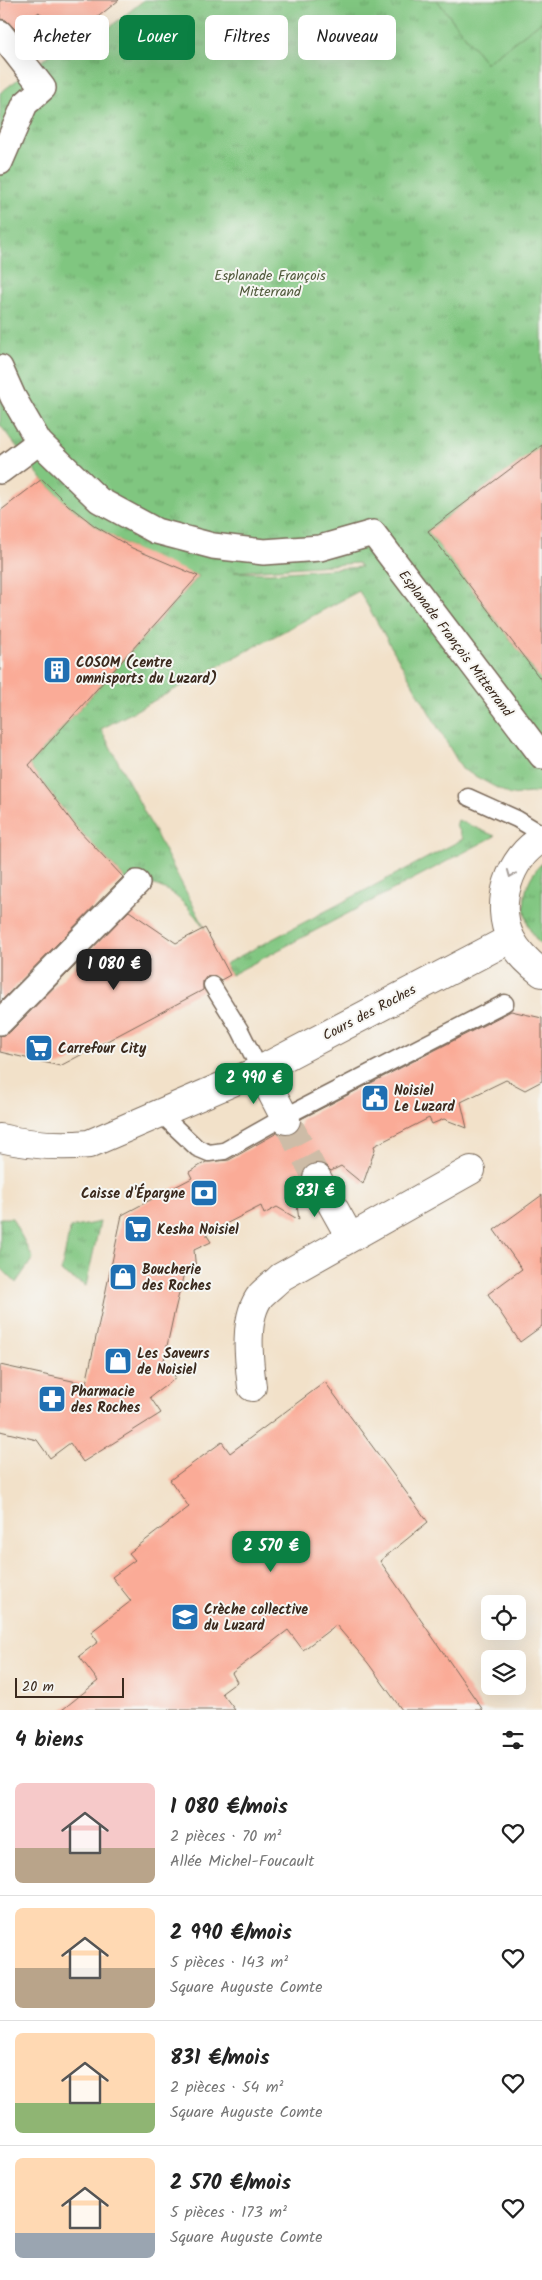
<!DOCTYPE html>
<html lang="fr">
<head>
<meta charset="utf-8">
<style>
  body { margin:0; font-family:Kalam,sans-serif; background:#f6f6f6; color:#222; height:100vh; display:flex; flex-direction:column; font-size:19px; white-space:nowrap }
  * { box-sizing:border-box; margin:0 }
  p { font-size:16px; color:#767676 }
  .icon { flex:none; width:28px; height:28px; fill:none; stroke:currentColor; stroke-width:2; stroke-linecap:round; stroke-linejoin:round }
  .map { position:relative; height:1710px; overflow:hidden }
  .side { display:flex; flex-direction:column; background:#fff; flex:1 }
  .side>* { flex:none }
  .banner { position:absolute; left:15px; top:15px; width:512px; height:45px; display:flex; gap:10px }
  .fabs { position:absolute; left:481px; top:1595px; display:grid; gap:10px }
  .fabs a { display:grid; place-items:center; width:45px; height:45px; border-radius:8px; background:#fff; box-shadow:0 5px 20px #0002; font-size:25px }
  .scale { position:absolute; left:15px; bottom:12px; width:109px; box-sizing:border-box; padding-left:5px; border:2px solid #3b2a1e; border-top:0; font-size:14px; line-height:18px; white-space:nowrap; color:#3b2a1e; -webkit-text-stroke:4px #f6f6f2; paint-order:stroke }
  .price { position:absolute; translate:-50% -42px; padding:0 11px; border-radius:10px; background:#0b8043; color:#fff; font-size:16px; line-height:32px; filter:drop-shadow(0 1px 2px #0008) }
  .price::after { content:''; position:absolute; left:50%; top:30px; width:15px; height:11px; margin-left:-8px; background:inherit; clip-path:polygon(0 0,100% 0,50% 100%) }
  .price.current { background:#222; color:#fff }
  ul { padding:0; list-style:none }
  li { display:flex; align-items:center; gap:15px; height:125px; padding:0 15px }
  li+li { border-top:1px solid #e0e0e0 }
  li span { display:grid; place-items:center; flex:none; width:140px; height:100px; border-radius:8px; color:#555 }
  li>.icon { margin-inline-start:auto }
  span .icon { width:60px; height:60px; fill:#fffc; stroke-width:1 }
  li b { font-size:21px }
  h2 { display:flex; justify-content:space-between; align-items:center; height:60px; padding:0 15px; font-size:21px }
  .pill { padding:0 18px; border-radius:8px; background:#fff; box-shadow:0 5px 20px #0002; font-size:18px; line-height:45px }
  .pill.current { background:#0b8043; color:#fff }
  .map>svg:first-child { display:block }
  .grass { fill:url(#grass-tufts); stroke:#5e784f; fill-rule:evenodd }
  .pitch { fill:#80c680; stroke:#5e784f }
  .building { fill:#faab97 }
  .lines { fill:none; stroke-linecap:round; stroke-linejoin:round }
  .minor-tunnel { stroke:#cdbca7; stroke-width:28; stroke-dasharray:28 14; stroke-linecap:butt }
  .service-casing { stroke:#7b6a5a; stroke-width:19 }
  .pedestrian-casing { stroke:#7b6a5a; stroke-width:28 }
  .minor-casing { stroke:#7b6a5a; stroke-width:30 }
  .service { stroke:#fff; stroke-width:16 }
  .pedestrian { stroke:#fff; stroke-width:25 }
  .minor { stroke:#fff; stroke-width:28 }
  .oneway { stroke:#a79f9a }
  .labels { text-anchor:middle; stroke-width:4; stroke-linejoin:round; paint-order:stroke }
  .park-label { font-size:14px; fill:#50593b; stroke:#f6f6f2 }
  .street-label { font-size:14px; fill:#3b2a1e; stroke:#f6f6f2 }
  .poi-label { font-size:14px; font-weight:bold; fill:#3b2a1e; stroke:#f6f6f2; text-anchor:start }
</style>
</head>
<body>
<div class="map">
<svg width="542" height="1710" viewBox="0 0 542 1710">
  <defs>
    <pattern id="grass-tufts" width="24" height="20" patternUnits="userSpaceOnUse" patternTransform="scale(1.25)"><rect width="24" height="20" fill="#80c680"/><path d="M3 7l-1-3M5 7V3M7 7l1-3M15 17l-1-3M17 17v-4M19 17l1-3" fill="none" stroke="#6aa168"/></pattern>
  </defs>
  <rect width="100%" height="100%" fill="#f6f6f2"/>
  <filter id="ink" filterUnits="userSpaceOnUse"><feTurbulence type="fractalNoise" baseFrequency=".02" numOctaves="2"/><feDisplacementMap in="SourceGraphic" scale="10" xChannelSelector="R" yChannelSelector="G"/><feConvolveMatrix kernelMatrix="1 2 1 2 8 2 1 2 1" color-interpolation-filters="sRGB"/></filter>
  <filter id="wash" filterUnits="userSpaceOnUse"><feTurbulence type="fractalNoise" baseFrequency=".0096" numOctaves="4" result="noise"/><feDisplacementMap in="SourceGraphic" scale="20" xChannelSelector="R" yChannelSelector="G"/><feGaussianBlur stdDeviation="1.12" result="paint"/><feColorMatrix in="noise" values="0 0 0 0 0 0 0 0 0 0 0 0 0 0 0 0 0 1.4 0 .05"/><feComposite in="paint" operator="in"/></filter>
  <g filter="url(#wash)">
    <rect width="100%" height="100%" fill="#f2e1c9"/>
    <g class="grass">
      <path d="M 144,0 L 437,0 L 486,63 L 542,21 L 542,445 L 428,531 L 542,681 L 542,792 L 510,795 L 462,769 L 359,591 L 101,729 L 205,928 C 178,895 169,884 126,880 L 77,828 L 29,765 L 199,576 L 166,564 L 132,548 L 95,526 L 68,505 L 42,479 L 0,425 L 0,93 L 64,44 L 73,55 L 76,54 ZM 358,563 L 361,567 L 270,573 L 234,572 Z"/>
      <polygon points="458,820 495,836 231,975 225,964 463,839 456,826"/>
      <path d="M 542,863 L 542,946 C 519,923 518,886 542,863 Z"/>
      <polygon points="0,1218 12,1218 33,1258 16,1283 0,1267"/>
      <polygon points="100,1222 86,1286 61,1272 70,1228"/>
    </g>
    <polygon class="pitch" points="437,0 542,0 542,21 486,63"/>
    <g id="blocks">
      <g class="building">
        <polygon points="0,0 119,0 64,44 39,12 16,30 6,20 0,19"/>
        <polygon points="542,445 542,681 428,531"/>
        <polygon points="42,479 68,505 95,526 132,548 198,576 29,765 77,828 123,877 0,1002 0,511"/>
        <polygon points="129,911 176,943 205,928 230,975 221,980 216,976 207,976 203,981 203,990 60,1066 0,1052 0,1036 10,1032"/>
        <polygon points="511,1011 542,1018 542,1081 525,1090 506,1080 461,1102 467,1128 444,1119 432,1124 429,1118 374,1146 375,1149 363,1184 341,1166 331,1171 325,1165 318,1162 309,1165 304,1170 301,1177 303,1186 295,1190 299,1220 277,1207 264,1214 261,1206 206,1234 211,1242 194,1250 196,1271 184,1273 173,1318 164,1360 176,1378 150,1397 161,1413 83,1462 70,1443 50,1458 37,1440 0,1431 0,1365 86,1384 122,1215 192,1178 189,1172 206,1162 229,1160 277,1133 285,1136 294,1134 299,1128 301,1119"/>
        <polygon points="542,1195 542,1326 520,1342 488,1294 522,1269 494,1230"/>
        <polygon points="325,1382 428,1522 380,1561 483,1710 402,1710 368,1663 336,1625 303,1650 288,1630 232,1673 237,1682 222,1693 235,1710 62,1710 98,1681 79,1656 98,1642 91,1632 131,1601 112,1577 135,1560 129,1553 189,1507 170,1480 222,1442 230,1453"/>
      </g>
    </g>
  </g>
  <g filter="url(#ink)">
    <use href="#blocks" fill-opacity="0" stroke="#7b6a5a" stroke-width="1"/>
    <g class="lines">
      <polyline class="minor-tunnel" points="286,1120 317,1178"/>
      <defs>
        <g id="service">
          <polyline points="468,797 517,819 542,834"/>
          <polyline points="212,985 240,1030 260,1070"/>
          <polyline points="161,1114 197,1148 209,1153 224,1151 284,1117 505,1003"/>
        </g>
        <g id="pedestrian">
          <polyline points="0,33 43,88 25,104 0,162"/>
          <polyline points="0,368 13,397 39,442 99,500 156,531 213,546 264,552 320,548 373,533 542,756"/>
          <polyline points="0,471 39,442"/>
          <polyline points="0,1022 137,883"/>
        </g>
        <g id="minor">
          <path d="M 542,839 C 509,857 494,905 511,939 C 518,953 530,964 542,973"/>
          <polyline points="260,1070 286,1120"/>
          <path d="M 0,1138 C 30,1145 58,1147 89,1144 L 260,1070 L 510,939"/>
          <polyline points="317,1178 350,1237"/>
          <path d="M 252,1387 C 249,1361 243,1317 261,1295 C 267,1289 275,1283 281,1277 L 471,1170"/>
        </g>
      </defs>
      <use href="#service" class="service-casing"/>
      <use href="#pedestrian" class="pedestrian-casing"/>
      <use href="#minor" class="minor-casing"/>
      <use href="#service" class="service"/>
      <use href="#pedestrian" class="pedestrian"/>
      <use href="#minor" class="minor"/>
    </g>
    <defs><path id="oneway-chevron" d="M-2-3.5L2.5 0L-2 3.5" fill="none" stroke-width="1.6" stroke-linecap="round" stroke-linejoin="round" transform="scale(1.25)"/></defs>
    <use class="oneway" href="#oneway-chevron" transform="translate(511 874) rotate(112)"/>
  </g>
  <defs>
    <symbol id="building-square" viewBox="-11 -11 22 22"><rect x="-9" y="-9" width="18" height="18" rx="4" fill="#1f6fb2" stroke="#f6f6f2"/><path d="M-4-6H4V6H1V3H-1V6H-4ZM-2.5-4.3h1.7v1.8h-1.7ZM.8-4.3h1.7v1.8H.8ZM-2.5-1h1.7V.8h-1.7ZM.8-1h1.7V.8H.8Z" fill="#fff"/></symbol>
    <symbol id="supermarket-square" viewBox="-11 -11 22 22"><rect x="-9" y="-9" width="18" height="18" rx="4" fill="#1f6fb2" stroke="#f6f6f2"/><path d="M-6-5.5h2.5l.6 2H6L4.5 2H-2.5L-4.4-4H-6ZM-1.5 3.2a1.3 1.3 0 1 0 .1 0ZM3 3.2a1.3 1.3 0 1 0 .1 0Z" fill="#fff"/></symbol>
    <symbol id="civic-square" viewBox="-11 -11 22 22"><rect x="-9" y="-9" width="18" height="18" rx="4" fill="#1f6fb2" stroke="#f6f6f2"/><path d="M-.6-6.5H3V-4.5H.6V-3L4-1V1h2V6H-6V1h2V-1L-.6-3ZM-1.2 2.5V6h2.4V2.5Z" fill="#fff"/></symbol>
    <symbol id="bank-square" viewBox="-11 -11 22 22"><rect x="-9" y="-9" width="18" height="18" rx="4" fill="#1f6fb2" stroke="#f6f6f2"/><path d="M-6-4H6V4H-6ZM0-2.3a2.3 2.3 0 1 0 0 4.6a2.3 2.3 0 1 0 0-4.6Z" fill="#fff"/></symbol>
    <symbol id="shop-square" viewBox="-11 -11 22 22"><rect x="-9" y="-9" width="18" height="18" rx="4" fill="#1f6fb2" stroke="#f6f6f2"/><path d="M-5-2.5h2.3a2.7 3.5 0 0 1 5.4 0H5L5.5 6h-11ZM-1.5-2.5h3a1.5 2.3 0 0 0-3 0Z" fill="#fff"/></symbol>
    <symbol id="pharmacy-square" viewBox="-11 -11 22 22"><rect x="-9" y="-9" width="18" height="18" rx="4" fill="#1f6fb2" stroke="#f6f6f2"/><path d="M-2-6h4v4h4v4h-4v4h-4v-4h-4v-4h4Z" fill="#fff"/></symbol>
    <symbol id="school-square" viewBox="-11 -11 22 22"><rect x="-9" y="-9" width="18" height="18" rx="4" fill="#1f6fb2" stroke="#f6f6f2"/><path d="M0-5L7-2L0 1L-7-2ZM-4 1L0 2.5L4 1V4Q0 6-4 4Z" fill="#fff"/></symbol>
  </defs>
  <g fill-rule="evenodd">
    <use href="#building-square" x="41" y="654" width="32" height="32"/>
    <use href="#supermarket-square" x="23" y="1032" width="32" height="32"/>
    <use href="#civic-square" x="359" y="1082" width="32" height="32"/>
    <use href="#bank-square" x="188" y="1177" width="32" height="32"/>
    <use href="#supermarket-square" x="122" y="1213" width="32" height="32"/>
    <use href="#shop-square" x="107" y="1261" width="32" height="32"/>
    <use href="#shop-square" x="102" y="1345" width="32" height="32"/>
    <use href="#pharmacy-square" x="36" y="1383" width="32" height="32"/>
    <use href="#school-square" x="169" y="1601" width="32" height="32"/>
  </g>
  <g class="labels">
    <g class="park-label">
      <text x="270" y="280">Esplanade François<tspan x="270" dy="16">Mitterrand</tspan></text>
    </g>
    <g class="street-label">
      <text transform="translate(456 643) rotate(53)" y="5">Esplanade François Mitterrand</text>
      <text transform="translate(369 1012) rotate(-28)" y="5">Cours des Roches</text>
    </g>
    <g class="poi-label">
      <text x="76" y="667">COSOM (centre<tspan x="76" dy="16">omnisports du Luzard)</tspan></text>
      <text x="58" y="1053">Carrefour City</text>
      <text x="394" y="1095">Noisiel<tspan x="394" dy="16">Le Luzard</tspan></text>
      <text x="185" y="1198" text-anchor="end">Caisse d'Épargne</text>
      <text x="157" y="1234">Kesha Noisiel</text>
      <text x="142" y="1274">Boucherie<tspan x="142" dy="16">des Roches</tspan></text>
      <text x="137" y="1358">Les Saveurs<tspan x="137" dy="16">de Noisiel</tspan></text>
      <text x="71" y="1396">Pharmacie<tspan x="71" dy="16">des Roches</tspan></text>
      <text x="204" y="1614">Crèche collective<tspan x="204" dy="16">du Luzard</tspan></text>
    </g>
  </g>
</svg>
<div class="fabs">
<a><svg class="icon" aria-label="locate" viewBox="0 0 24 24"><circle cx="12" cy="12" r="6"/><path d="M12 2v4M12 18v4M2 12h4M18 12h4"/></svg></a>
<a><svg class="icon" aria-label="layers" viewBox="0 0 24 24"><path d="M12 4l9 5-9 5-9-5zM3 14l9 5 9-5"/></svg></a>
</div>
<div class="scale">20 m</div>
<b class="price current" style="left:114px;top:991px">1 080 €</b>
<b class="price" style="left:254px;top:1105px">2 990 €</b>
<b class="price" style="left:315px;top:1218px">831 €</b>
<b class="price" style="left:271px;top:1573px">2 570 €</b>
<div class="banner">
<a class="pill">Acheter</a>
<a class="pill current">Louer</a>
<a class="pill">Filtres</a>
<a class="pill">Nouveau</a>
</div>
</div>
<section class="side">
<h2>4 biens<svg class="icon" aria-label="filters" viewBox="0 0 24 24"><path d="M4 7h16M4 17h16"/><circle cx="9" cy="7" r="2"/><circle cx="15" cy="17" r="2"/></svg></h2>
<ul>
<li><span style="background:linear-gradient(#f6c9c9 65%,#b9a48a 0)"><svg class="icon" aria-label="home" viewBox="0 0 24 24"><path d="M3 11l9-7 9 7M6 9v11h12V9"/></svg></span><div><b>1 080 €/mois</b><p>2 pièces · 70 m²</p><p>Allée Michel-Foucault</p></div><svg class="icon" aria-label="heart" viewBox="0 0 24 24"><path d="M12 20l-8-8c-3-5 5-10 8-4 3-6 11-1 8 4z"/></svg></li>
<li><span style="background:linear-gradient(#ffd9b3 60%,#b9a48a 0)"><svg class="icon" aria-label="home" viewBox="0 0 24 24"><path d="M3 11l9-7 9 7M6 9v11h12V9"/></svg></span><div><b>2 990 €/mois</b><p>5 pièces · 143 m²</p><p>Square Auguste Comte</p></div><svg class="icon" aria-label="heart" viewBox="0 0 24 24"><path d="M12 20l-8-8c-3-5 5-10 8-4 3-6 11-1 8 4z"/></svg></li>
<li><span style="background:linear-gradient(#ffd9b3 70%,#8fb573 0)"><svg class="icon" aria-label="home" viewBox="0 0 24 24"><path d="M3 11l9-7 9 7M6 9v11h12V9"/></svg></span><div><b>831 €/mois</b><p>2 pièces · 54 m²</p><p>Square Auguste Comte</p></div><svg class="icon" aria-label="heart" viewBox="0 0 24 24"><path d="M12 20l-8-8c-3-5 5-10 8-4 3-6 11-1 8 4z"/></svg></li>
<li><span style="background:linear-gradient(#ffd9b3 75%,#9aa5b1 0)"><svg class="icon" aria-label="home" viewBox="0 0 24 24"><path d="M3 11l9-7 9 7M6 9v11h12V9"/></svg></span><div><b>2 570 €/mois</b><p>5 pièces · 173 m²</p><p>Square Auguste Comte</p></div><svg class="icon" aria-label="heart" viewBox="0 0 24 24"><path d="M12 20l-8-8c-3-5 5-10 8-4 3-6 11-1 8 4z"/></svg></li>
</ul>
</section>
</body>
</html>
